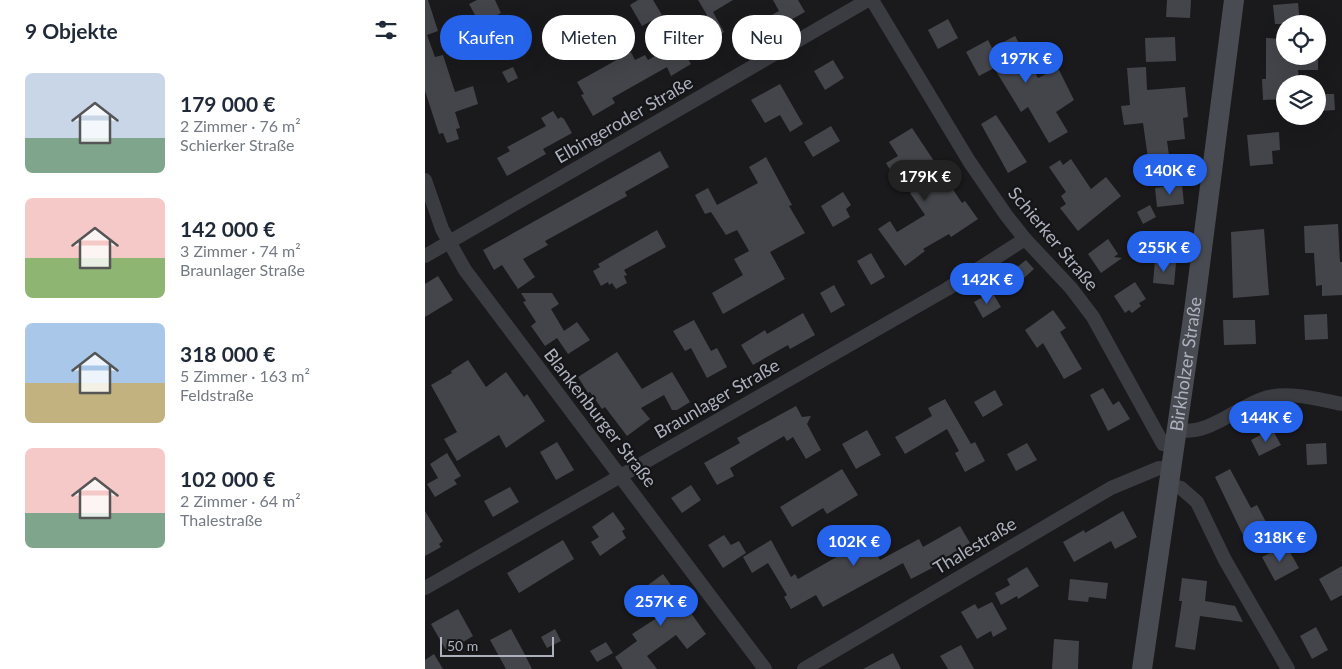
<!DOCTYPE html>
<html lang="de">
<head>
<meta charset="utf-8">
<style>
  body { margin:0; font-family:Lato,sans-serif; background:#f2f2f3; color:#1f2937; height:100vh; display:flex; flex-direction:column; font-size:19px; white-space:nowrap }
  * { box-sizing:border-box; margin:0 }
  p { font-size:16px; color:#747a83 }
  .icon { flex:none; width:28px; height:28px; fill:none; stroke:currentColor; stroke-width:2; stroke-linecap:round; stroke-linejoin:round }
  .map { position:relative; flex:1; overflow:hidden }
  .details { display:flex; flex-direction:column; background:#fff; width:425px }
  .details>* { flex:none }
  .guide { position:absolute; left:15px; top:15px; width:475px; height:45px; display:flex; gap:10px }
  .fabs { position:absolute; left:851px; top:15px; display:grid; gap:10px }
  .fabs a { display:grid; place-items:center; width:50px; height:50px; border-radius:50%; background:#fff; box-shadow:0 5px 20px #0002; font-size:25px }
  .scale { position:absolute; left:15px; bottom:12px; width:114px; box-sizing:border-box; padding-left:5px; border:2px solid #acb1bd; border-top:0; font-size:14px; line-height:18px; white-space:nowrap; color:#acb1bd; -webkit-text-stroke:4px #151518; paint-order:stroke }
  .price { position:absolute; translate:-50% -42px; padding:0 11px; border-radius:18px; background:#2563eb; color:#fff; font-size:16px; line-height:32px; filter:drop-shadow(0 1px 2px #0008) }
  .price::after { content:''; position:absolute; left:50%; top:30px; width:15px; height:11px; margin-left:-8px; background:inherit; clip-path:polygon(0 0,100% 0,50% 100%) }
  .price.active { background:#222; color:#fff }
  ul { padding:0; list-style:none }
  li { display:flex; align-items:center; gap:15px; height:125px; padding:0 25px }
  li span { display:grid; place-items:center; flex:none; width:140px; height:100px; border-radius:8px; color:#555 }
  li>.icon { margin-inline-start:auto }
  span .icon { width:60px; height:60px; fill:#fffc; stroke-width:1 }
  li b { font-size:21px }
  h2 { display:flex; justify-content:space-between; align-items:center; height:60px; padding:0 25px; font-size:21px }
  .tag { padding:0 18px; border-radius:22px; background:#fff; box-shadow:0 5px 20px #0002; font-size:18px; line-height:45px }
  .tag.active { background:#2563eb; color:#fff }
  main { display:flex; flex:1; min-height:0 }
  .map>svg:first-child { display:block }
  .building { fill:#44454a }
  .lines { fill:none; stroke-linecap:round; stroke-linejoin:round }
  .street { stroke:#3b3c42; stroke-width:14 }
  .secondary { stroke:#494b52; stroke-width:20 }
  .labels { text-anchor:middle; stroke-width:4.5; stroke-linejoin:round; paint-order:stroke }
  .street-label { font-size:18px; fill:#acb1bd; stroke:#151518 }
</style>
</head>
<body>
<main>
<section class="details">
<h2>9 Objekte<svg class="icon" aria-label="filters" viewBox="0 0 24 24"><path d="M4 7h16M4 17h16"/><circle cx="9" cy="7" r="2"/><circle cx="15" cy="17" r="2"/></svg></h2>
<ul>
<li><span style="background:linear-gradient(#c9d6e8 65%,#7fa58c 0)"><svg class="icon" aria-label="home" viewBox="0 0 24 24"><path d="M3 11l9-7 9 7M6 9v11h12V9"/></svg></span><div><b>179 000 €</b><p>2 Zimmer · 76 m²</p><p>Schierker Straße</p></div></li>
<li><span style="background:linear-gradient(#f6c9c9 60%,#8fb573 0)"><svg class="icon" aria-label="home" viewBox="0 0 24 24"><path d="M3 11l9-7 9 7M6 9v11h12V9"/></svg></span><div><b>142 000 €</b><p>3 Zimmer · 74 m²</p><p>Braunlager Straße</p></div></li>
<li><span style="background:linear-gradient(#a9c7e8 60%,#c2b280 0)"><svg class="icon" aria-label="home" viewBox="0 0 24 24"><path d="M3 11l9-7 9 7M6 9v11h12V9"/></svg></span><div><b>318 000 €</b><p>5 Zimmer · 163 m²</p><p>Feldstraße</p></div></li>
<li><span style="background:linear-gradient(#f6c9c9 65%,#7fa58c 0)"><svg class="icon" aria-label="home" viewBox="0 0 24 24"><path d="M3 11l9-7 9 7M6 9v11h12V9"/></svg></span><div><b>102 000 €</b><p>2 Zimmer · 64 m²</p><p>Thalestraße</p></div></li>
</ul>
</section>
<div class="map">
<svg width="917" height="669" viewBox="0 0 917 669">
  <rect width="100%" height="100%" fill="#1a1a1d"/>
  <g class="building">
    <polygon points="0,0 3,0 13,31 2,35 10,57 18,55 30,92 48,86 53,104 30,112 35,128 31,129 34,139 22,143 18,133 14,134 0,91"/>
    <polygon points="52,0 70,0 76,13 55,24 44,4"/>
    <polygon points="213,0 228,0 237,15 217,26 205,5"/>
    <polygon points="273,0 308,0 288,12 299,32 279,43 268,22 282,15"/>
    <polygon points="348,0 373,0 380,12 360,23 362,26 350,33 341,18 354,11"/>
    <polygon points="742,0 766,0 765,18 741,17"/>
    <polygon points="873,3 875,24 850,24 848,5"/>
    <polygon points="523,19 533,38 513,49 503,30"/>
    <polygon points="71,31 78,45 39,58 35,44"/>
    <polygon points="590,36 613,78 633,68 649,100 631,112 643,132 624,143 603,107 596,112 569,68 554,76 541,52 563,40 567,48"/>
    <polygon points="750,37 751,61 721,62 720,38"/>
    <polygon points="841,38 860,39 860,56 893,56 893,70 873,70 874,84 860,84 860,99 838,100 837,79 841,79"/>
    <polygon points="253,43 266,64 246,76 242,67 187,98 190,103 168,116 156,95 159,94 152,82 206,52 210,60 220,55 223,60"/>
    <polygon points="408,60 419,78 400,90 389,71"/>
    <polygon points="88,67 93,78 83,83 77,72"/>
    <polygon points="721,67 722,90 760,87 763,117 758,118 760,139 742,141 744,155 723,158 718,123 699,125 696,106 705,105 702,68"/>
    <polygon points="355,84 378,124 365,132 355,115 340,123 326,100"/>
    <polygon points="895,94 909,94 910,110 896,111"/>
    <polygon points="128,111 133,119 136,117 139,119 147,133 118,149 121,154 82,176 72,158 85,151 82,147 121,126 116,118"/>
    <polygon points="571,115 602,162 583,173 556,124"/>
    <polygon points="406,126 415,141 388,157 379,142"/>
    <polygon points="487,128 537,203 540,201 553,219 526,237 524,234 498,249 500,251 480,266 453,229 465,221 472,232 500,215 485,193 496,185 483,166 468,175 461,163 473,156 464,142"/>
    <polygon points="854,132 855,150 847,151 848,164 825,166 822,135"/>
    <polygon points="235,151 244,167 200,192 202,196 120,241 123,245 98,259 110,277 93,289 77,265 69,270 58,250"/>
    <polygon points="341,157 367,205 364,206 380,233 345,252 360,279 298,314 287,293 318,275 309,259 324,251 312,230 301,235 286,212 280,214 270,195 283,188 292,205 333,183 324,167"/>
    <polygon points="646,159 666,189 681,177 696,196 653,231 635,208 641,204 636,196 641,192 624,167 635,160 638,165"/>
    <polygon points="757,184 759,204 732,207 730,188"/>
    <polygon points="418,192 426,205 421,209 425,217 408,227 396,206"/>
    <polygon points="725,205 731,217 718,224 712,212"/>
    <polygon points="913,224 915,262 917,262 917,295 897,296 897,285 891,286 889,253 880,253 879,226"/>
    <polygon points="839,229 844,295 808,298 806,232"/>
    <polygon points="232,230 241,247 199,270 202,275 199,276 202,283 191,289 187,283 184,285 183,282 176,286 168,271 175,267 173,264"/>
    <polygon points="683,239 693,254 689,257 697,258 676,273 663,254"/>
    <polygon points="446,253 460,277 446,285 432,261"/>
    <polygon points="601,260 609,269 599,278 591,268"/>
    <polygon points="730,261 751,263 749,285 728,283"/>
    <polygon points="13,276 28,300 0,317 0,284"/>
    <polygon points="710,282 721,299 714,303 716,306 707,313 704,310 700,313 689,296"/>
    <polygon points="409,285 420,305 406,313 395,293"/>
    <polygon points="567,292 576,307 558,318 549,302"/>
    <polygon points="96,293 127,293 134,304 126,309 139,331 152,322 165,340 143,354 132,338 120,346 106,326 111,322 98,302 101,301"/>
    <polygon points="628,310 641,328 635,332 657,369 639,379 618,343 612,348 600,330"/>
    <polygon points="378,313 390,335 365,349 363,345 328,365 316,345 340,330 342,334"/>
    <polygon points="902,314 903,339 880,340 879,315"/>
    <polygon points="269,320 286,351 292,348 302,367 282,378 266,348 260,351 248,331"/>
    <polygon points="798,320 830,320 831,344 799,345"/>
    <polygon points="192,352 217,389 247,372 265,402 252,410 247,410 239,395 216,408 225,419 202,436 180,407 177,409 165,392 163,393 153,377"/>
    <polygon points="43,360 61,387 81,372 99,397 102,394 120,421 81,448 74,435 32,461 19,439 32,432 6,385 27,373 26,371"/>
    <polygon points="678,388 688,405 694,401 705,419 683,431 665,395"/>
    <polygon points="570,390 578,405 558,417 549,402"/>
    <polygon points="520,399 546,444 550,442 560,461 540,472 530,453 534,451 522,429 480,454 470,437 507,416 503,408"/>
    <polygon points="371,406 377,417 386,416 382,424 396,450 381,459 368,437 362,441 359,436 305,468 309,476 292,485 279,463 315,443 312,438"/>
    <polygon points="847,429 856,445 834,456 826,440"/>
    <polygon points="442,430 456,455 431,469 417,444"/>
    <polygon points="132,442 149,470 131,480 115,452"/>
    <polygon points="602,443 612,460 591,471 582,454"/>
    <polygon points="901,443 902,464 882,465 881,444"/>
    <polygon points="22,453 36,476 29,480 32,484 10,497 2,484 13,478 5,464"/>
    <polygon points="417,469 433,495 402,514 398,508 367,527 355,507"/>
    <polygon points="805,469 826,508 832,505 841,522 818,535 790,477"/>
    <polygon points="266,485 276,500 257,513 246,498"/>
    <polygon points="85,487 94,502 68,517 59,501"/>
    <polygon points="0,511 18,541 14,544 16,547 0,556"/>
    <polygon points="698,511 712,537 690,549 686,541 649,562 638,542 659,530 660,533"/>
    <polygon points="188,512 200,529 197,531 201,538 175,556 166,542 174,537 167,527"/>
    <polygon points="535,526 545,543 508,565 509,567 486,579 478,563 398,607 391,595 366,609 359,597 362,595 343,563 327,573 318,557 346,540 366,577 370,574 373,579 443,539 455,560 494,539 498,547"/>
    <polygon points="299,535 306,545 314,541 321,553 298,568 283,545"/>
    <polygon points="138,540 149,559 94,593 82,573"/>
    <polygon points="861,545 874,568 850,581 837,557"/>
    <polygon points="917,566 917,595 906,601 894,579"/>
    <polygon points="602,567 614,586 593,599 592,596 576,605 570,593 585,585 582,579"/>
    <polygon points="238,574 281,634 262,649 251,635 222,656 232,669 198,669 190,657 212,641 207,634 238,614 219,588"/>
    <polygon points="757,578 782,581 780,601 810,606 818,622 775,616 770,650 750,647 757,601 754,601"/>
    <polygon points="645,579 683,583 681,599 664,597 663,602 643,600"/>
    <polygon points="567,602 582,629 568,637 566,631 552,639 536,612 550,604 553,609"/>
    <polygon points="33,609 48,636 22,652 6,624"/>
    <polygon points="891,627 903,650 887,659 875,636"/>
    <polygon points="86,629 98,651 107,669 81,669 65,640"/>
    <polygon points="130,629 136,641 122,648 116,637"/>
    <polygon points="629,639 654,641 653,669 627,669"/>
    <polygon points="181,642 188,653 172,662 165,651"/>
    <polygon points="536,645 549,669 523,669 515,656"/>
    <polygon points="468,653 476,669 438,669"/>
    <polygon points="9,654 18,669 0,669 0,660"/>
  </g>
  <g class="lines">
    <g class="street">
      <polyline points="447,0 544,161 581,215 600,239 646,288 668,317 738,444 750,446"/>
      <polyline points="0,180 17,229 40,270 340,669"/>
      <polyline points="0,256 443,0"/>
      <path d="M 752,430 C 783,436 809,409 837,399 C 862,390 892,399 917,404"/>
      <polyline points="744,485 756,488 772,502 800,560 863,669"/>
      <polyline points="0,588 522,289 600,239"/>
      <polyline points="379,669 686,488 734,468 745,469"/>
    </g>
    <path class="secondary" id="s1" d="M 717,669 L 769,311 L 809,0"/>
  </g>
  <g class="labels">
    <g class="street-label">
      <text transform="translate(199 120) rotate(-30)" y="6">Elbingeroder Straße</text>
      <text transform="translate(628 239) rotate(50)" y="6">Schierker Straße</text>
      <text dy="6" stroke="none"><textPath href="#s1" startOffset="308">Birkholzer Straße</textPath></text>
      <text transform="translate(292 399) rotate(-30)" y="6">Braunlager Straße</text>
      <text transform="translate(175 418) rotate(52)" y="6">Blankenburger Straße</text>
      <text transform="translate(550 546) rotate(-31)" y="6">Thalestraße</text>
    </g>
  </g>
</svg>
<div class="fabs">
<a><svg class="icon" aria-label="locate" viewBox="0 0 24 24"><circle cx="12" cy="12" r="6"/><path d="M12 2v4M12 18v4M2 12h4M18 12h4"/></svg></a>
<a><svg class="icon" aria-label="layers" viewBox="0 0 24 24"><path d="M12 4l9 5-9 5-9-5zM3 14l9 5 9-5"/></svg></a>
</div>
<div class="scale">50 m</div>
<b class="price" style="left:601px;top:84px">197K €</b>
<b class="price" style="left:745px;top:196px">140K €</b>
<b class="price active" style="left:500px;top:202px">179K €</b>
<b class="price" style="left:739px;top:273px">255K €</b>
<b class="price" style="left:562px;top:305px">142K €</b>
<b class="price" style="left:841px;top:443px">144K €</b>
<b class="price" style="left:855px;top:563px">318K €</b>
<b class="price" style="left:429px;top:567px">102K €</b>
<b class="price" style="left:236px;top:627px">257K €</b>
<div class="guide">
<a class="tag active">Kaufen</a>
<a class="tag">Mieten</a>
<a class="tag">Filter</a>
<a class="tag">Neu</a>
</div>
</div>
</main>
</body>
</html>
